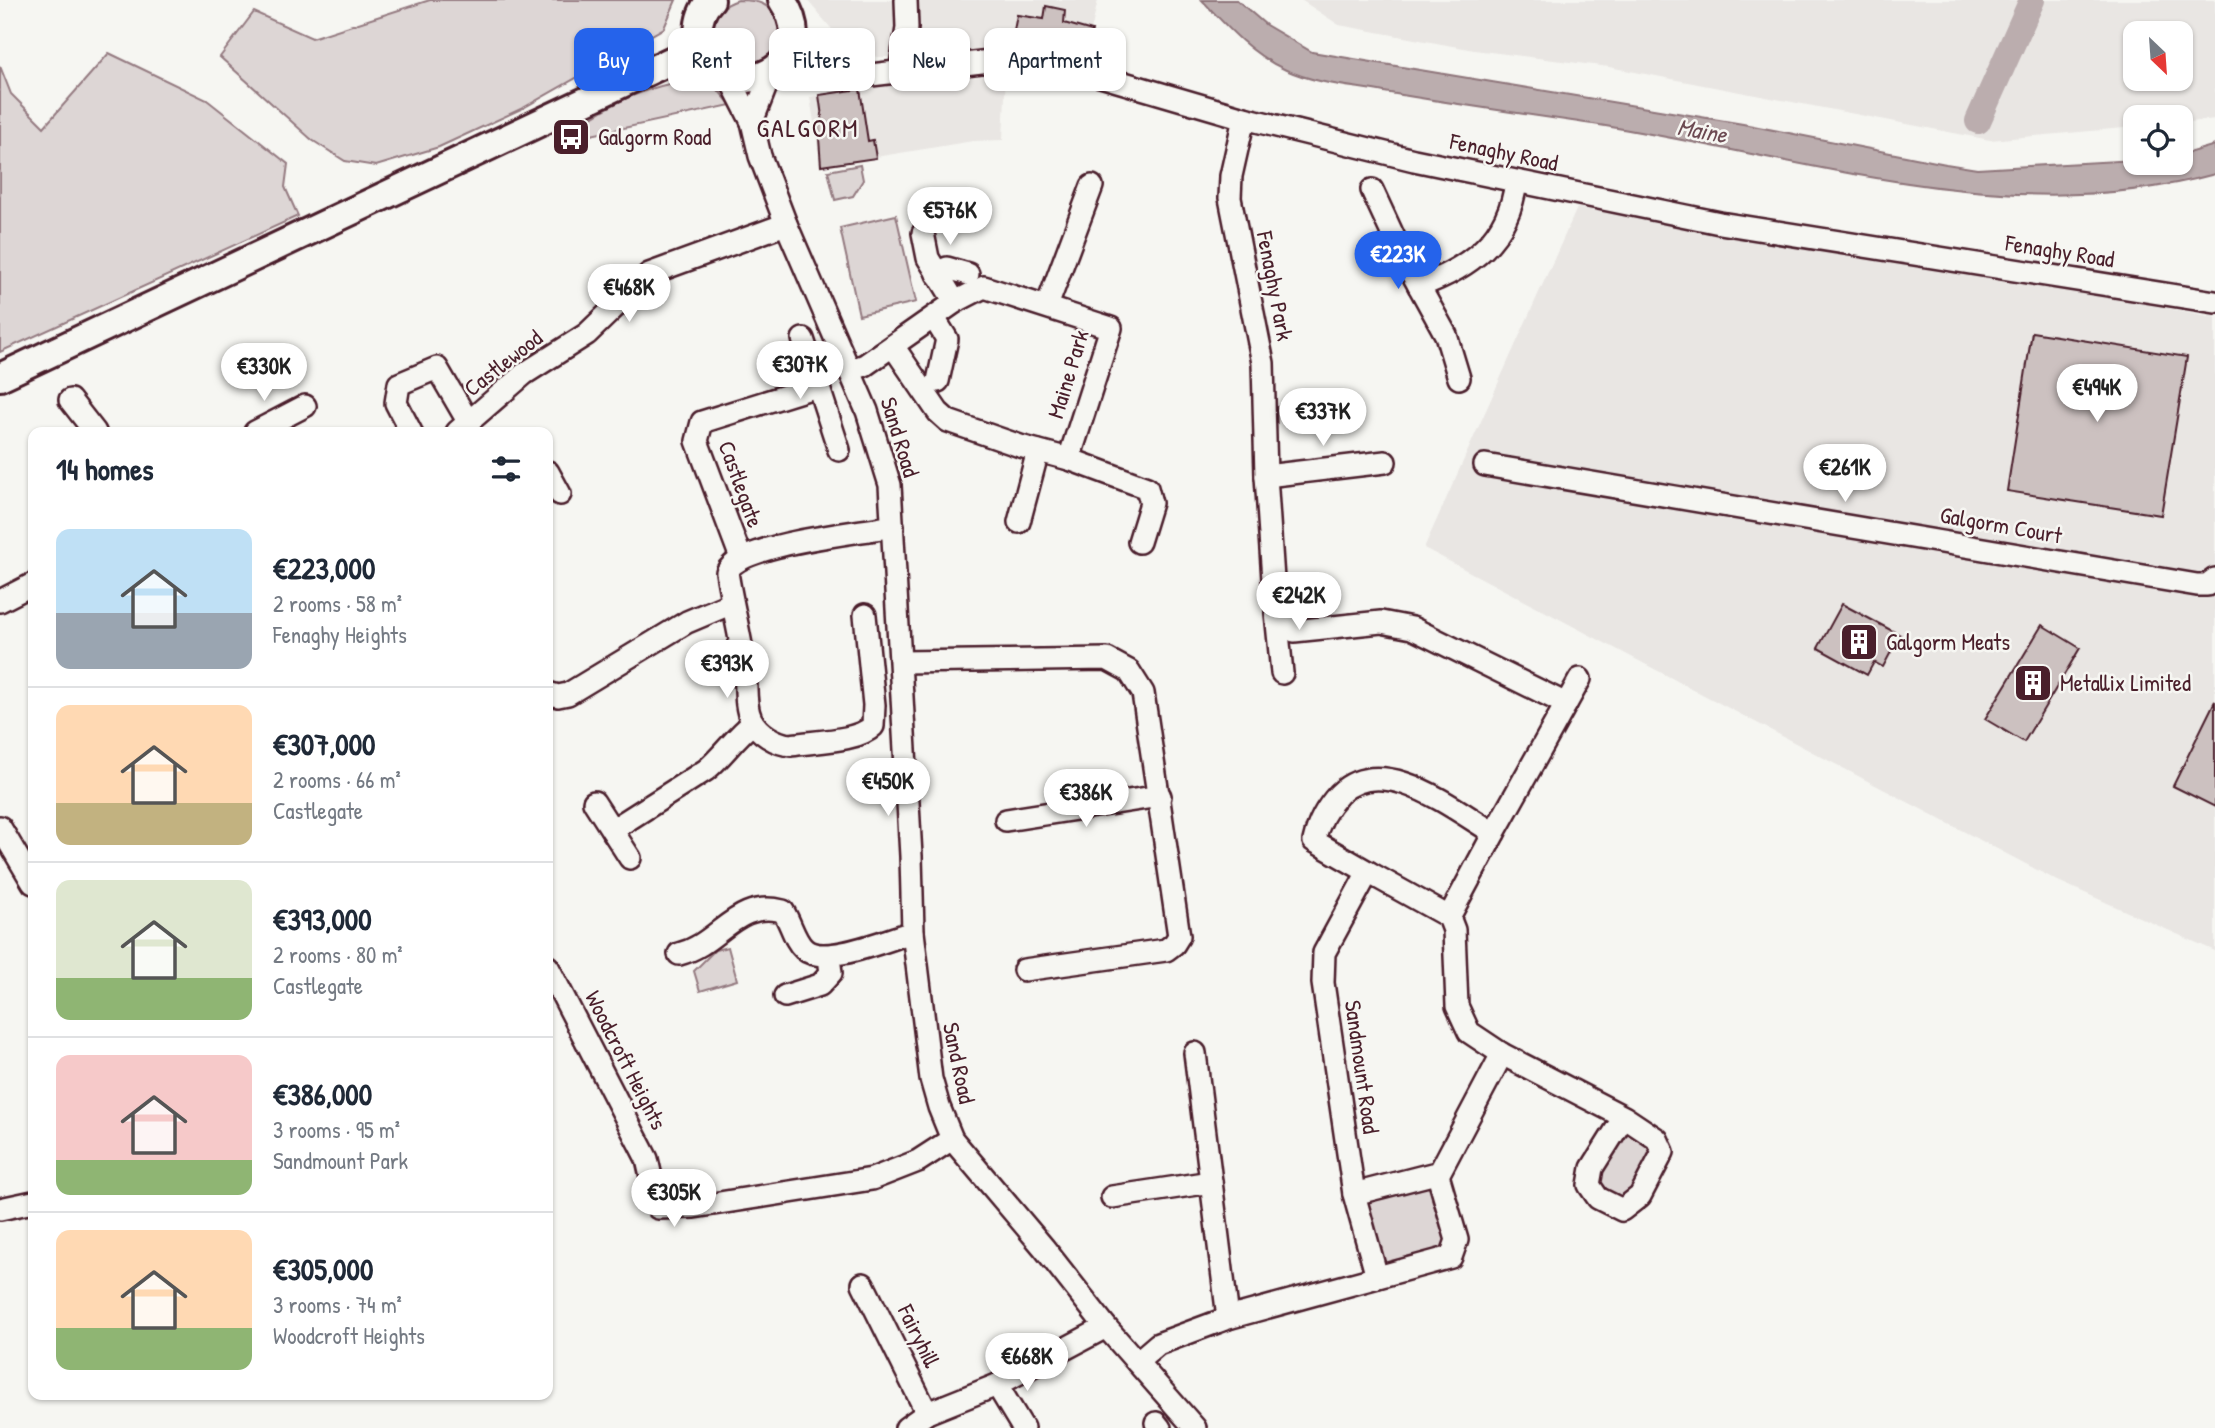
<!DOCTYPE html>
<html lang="en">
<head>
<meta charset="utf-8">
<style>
  body { margin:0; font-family:"Patrick Hand",sans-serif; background:#f2f2f3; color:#1f2937; height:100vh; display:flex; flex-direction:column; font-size:26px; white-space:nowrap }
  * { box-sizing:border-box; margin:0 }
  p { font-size:23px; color:#747a83 }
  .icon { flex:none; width:38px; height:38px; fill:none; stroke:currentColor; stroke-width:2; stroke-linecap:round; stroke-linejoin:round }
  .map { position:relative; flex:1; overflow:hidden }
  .details { position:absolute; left:28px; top:427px; width:525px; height:973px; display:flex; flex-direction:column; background:#fff; border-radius:14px; box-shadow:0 2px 5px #0004 }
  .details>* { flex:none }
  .banner { position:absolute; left:574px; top:28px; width:665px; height:63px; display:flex; gap:14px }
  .needle { width:46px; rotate:155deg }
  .tools { position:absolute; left:2123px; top:21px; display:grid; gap:14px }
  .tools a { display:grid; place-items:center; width:70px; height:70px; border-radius:14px; background:#fff; box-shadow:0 2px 5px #0004; font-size:35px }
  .price { position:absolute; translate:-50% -60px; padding:0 16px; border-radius:24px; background:#fff; color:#222; font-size:23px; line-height:46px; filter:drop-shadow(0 2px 4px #0008) }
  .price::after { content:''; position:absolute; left:50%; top:42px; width:21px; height:16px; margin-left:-10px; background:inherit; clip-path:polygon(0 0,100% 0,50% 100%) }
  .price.selected { background:#2563eb; color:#fff }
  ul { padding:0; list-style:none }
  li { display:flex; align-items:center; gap:21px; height:175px; padding:0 28px }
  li+li { border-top:2px solid #e0e1e3 }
  li span { display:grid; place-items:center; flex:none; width:196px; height:140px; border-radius:14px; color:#555 }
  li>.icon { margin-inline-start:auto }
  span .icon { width:84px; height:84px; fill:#fffc; stroke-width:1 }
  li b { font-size:30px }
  h2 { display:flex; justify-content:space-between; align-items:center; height:84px; padding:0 28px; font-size:30px }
  .tag { padding:0 24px; border-radius:14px; background:#fff; box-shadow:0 2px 5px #0004; font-size:24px; line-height:63px }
  .tag.selected { background:#2563eb; color:#fff }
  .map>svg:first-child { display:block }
  .built { fill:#e9e6e3; fill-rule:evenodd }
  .green { fill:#ddd6d5; stroke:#947a80; stroke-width:2 }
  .water { fill:#bbadae; stroke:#8e747a; stroke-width:2 }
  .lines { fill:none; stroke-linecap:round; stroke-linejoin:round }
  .river { stroke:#bbadae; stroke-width:26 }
  .building { fill:#ccc1c0; stroke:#4a1f2b; stroke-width:2 }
  .minor-casing { stroke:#4a1f2b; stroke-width:26 }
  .major-casing { stroke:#4a1f2b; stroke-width:32 }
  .minor { stroke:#f6f6f2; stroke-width:21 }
  .major { stroke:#f6f6f2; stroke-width:26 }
  .labels { text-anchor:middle; stroke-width:5; stroke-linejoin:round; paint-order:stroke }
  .poi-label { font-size:23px; fill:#4a1f2b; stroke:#f6f6f2; text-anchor:start }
  .street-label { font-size:23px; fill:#4a1f2b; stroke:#f6f6f2 }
  .water-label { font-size:24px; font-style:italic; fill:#6c4a52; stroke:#f6f6f2 }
  .quarter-label { font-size:26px; letter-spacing:2px; fill:#4a1f2b; stroke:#f6f6f2 }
</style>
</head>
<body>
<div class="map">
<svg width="2215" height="1428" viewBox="0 0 2215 1428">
  <rect width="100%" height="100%" fill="#f6f6f2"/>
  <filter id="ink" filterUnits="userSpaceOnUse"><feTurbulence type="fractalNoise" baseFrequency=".0143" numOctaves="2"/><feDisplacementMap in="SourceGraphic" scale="14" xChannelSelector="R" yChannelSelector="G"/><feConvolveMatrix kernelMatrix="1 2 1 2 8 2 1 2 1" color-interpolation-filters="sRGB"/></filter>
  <g filter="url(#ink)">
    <g class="built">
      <polygon points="807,0 1098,0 1084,62 1011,47 924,58 877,57 848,48"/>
      <path d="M 1301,0 L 2215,0 L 2215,119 L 2181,123 L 2180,117 L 2135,117 L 2135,127 L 1990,140 L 1609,67 L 1474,50 L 1339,25 ZM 2180,33 L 2180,79 L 2135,79 L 2135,33 Z"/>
      <polygon points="1006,74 1003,140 973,141 821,166 810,97 871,87"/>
      <polygon points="1577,208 1876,254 2215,317 2215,951 2058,881 1424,548"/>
    </g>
    <g class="green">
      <polygon points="430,0 676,0 664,28 523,108 439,147 376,166 345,161 312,140 220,57 254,12 312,38"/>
      <path d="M 738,0 C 760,0 769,4 781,22 L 781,49 L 754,71 L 721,61 C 706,36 707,10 738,0 Z"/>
      <polygon points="109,53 207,100 288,164 285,187 298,216 0,352 0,66 11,94 44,127"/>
      <path d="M 694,79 L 712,83 L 731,105 L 582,137 L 576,128 C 613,101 648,86 694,79 Z"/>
      <polygon points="860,165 863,180 853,196 835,200 828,171"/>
      <polygon points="896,215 916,302 859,315 840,228"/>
      <polygon points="728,947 737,980 700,991 694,971 715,950"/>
      <polygon points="1639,1133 1647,1136 1655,1156 1636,1191 1613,1201 1602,1196 1597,1173 1617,1138"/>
      <path d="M 1421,1183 L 1434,1186 L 1435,1197 L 1432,1199 L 1444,1237 L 1449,1237 L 1450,1247 L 1386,1264 L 1382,1261 L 1366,1209 C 1368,1200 1371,1198 1380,1195 L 1382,1198 L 1420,1189 Z"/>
    </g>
    <path class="water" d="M 1202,0 L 1237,0 L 1266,25 L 1312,52 L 1743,124 L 1946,164 L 1977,169 L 2135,160 L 2135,163 L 2180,163 L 2181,155 L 2215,145 L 2215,174 C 2007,231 1799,156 1593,124 C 1524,114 1454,104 1384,92 C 1352,86 1317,84 1286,70 C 1252,55 1227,27 1202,0 Z"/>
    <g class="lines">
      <polyline class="river" points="1978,121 2032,0"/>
    </g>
    <g class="building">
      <polygon points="1046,6 1065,10 1064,23 1092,31 1085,58 1011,46 1017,15 1044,19"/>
      <polygon points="860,89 868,141 873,140 876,158 821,166 818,124 823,124 819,95"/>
      <polygon points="2032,332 2187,357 2161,515 2007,491"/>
      <polygon points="1842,604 1900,635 1883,667 1874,662 1867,675 1818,648"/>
      <polygon points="2042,625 2080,648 2024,742 1985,719"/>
      <polygon points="2215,701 2215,807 2173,786"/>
    </g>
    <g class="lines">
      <defs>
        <g id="minor">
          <polyline points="790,51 825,59 871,75 1007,59 1073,68 1244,118 1414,160 1720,223 2215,302"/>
          <polyline points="900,72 907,28 906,0"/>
          <polyline points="729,77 752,122 760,156 786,224 867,411 890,485 911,856 913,932 931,1079 939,1107 952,1139 1044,1248 1106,1327 1195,1428"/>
          <polyline points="1244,118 1231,176 1230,198 1263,363 1266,476 1274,594 1279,616 1287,626 1294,631 1381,622 1412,628 1566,704"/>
          <polyline points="752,122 771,73"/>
          <polyline points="1372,190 1403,257 1446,335 1459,378"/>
          <polyline points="923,233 928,258 955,302"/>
          <polyline points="937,274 947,268 968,274"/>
          <path d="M 1419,286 C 1470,268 1509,239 1516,182"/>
          <polyline points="1047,306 1092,186"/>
          <polyline points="934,318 947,339 938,381"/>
          <polyline points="803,339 839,450"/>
          <polyline points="893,346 938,412 948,421 1020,446 1069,459 1147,488 1151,503 1139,542"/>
          <polyline points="849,371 865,365 955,302 984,287 1111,328 1069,459"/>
          <polyline points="70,400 95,432"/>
          <polyline points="255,432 305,406"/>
          <polyline points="411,432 396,403 399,384 437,368 469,423"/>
          <polyline points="457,432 524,374 587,334 649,274 786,224"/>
          <polyline points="1485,465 2197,585 2207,585 2215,579"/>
          <polyline points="548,472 560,494"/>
          <polyline points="1266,476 1385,462"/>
          <polyline points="1019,522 1038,451"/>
          <polyline points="741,558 697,441 702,422 817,386"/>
          <polyline points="0,601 33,584"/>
          <polyline points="1276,613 1282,673"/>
          <path d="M 865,615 L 874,705 L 873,726 C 857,742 813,741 791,745 C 776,744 758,733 751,719 C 744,705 747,685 745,670 C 741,637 732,605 727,572 C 740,543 860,533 893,526"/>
          <polyline points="901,662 1107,659 1129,671 1143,693 1179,936 1174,944 1166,950 1024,970"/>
          <polyline points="548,693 558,696 568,694 687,622 732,603"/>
          <polyline points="594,802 630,858"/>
          <polyline points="1006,820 1160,796"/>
          <polyline points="0,827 33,883"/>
          <path d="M 612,830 L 706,770 C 723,756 735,737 753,723"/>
          <polyline points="1368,872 1449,917 1454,930 1457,1006 1469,1032 1502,1054 1624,1117 1592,1168 1589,1185 1598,1198 1622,1210 1640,1196 1663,1152 1657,1139 1624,1117"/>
          <polyline points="1449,917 1494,833"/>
          <path d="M 679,954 C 720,944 735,899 783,911 C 791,923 794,940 804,949 C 824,967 888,939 913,932"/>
          <polyline points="548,967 647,1159 658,1208 694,1207 872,1179 918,1161 952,1139"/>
          <polyline points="785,996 820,985 831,973 829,957"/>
          <polyline points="1195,1053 1228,1318"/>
          <polyline points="1438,1175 1502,1054"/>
          <polyline points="1112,1197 1211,1182"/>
          <polyline points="0,1209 33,1202"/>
          <path d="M 1377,1277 L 1354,1194 L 1323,983 L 1324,953 L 1368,872 L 1314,841 C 1318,823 1326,808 1339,794 C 1383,751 1453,809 1494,833 L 1580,679"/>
          <polyline points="863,1284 927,1413"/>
          <polyline points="1137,1362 1158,1344 1228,1318 1451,1257 1457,1240 1438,1175 1432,1174 1354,1194"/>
          <polyline points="997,1385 1023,1428"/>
          <polyline points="1156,1423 1160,1428"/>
          <polyline points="906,1428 927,1413 997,1385 1106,1327"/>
        </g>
        <g id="major">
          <path d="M 711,0 C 700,11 697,26 699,41 C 711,113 831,73 782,0"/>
          <polyline points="0,377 700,47"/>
        </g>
      </defs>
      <use href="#minor" class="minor-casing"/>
      <use href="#major" class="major-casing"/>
      <use href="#minor" class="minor"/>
      <use href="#major" class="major"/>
    </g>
  </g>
  <defs>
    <symbol id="bus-square" viewBox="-11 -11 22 22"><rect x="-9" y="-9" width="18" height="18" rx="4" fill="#4a1f2b" stroke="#f6f6f2"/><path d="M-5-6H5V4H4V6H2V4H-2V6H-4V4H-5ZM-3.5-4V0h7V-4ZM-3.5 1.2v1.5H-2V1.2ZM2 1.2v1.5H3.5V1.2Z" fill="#fff"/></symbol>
    <symbol id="building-square" viewBox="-11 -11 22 22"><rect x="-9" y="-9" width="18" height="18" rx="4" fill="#4a1f2b" stroke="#f6f6f2"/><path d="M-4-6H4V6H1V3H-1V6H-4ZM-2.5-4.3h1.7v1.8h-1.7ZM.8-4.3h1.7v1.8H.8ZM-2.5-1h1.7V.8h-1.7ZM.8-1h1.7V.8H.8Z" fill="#fff"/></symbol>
  </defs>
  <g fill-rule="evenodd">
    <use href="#bus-square" x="549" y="115" width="44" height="44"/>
    <use href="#building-square" x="1837" y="620" width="44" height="44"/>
    <use href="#building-square" x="2011" y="661" width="44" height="44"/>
  </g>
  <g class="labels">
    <g class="poi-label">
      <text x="598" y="145">Galgorm Road</text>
      <text x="1886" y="650">Galgorm Meats</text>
      <text x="2060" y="691">Metallix Limited</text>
    </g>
    <g class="street-label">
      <text transform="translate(1504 152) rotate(12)" y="8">Fenaghy Road</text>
      <text transform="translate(2060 251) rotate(9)" y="8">Fenaghy Road</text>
      <text transform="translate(1275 286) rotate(79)" y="8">Fenaghy Park</text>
      <text transform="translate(503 363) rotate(-38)" y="8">Castlewood</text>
      <text transform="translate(1068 374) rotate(-73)" y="8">Maine Park</text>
      <text transform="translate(900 437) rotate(73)" y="8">Sand Road</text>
      <text transform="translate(741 484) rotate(70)" y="8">Castlegate</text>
      <text transform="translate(2001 525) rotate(10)" y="8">Galgorm Court</text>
      <text transform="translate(626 1060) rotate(63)" y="8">Woodcroft Heights</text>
      <text transform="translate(959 1063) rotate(78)" y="8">Sand Road</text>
      <text transform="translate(1362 1067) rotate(82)" y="8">Sandmount Road</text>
      <text transform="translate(919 1336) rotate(64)" y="8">Fairyhill</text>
    </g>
    <g class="water-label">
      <text transform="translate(1702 131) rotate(10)" y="8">Maine</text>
    </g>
    <g class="quarter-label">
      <text x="808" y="137">GALGORM</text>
    </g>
  </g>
</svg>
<div class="tools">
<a><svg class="needle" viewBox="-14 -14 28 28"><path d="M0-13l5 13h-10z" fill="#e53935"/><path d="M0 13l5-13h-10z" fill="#747a83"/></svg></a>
<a><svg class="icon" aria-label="locate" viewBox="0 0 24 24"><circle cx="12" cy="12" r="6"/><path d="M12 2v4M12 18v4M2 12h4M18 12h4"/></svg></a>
</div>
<b class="price" style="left:950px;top:247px">€576K</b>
<b class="price selected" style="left:1398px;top:291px">€223K</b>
<b class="price" style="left:629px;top:324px">€468K</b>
<b class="price" style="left:800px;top:401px">€307K</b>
<b class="price" style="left:264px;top:403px">€330K</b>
<b class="price" style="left:2097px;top:424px">€494K</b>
<b class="price" style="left:1323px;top:448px">€337K</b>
<b class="price" style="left:1845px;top:504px">€261K</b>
<b class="price" style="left:1299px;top:632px">€242K</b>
<b class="price" style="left:727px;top:700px">€393K</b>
<b class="price" style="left:888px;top:818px">€450K</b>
<b class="price" style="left:1086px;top:829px">€386K</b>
<b class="price" style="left:674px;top:1229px">€305K</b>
<b class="price" style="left:1027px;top:1393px">€668K</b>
<div class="banner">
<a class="tag selected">Buy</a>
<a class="tag">Rent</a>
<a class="tag">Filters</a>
<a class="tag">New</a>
<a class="tag">Apartment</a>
</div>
<section class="details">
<h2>14 homes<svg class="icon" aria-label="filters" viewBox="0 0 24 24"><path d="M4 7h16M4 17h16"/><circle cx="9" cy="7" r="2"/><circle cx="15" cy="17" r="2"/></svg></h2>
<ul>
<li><span style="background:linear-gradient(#bfe0f5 60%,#9aa5b1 0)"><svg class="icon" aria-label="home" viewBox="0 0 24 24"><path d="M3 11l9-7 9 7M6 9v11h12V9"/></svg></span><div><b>€223,000</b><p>2 rooms · 58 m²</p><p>Fenaghy Heights</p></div></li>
<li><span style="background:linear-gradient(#ffd9b3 70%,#c2b280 0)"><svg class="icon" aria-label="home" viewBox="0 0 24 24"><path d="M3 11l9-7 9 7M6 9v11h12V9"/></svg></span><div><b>€307,000</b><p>2 rooms · 66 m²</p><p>Castlegate</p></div></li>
<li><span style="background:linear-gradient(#dfe7d0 70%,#8fb573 0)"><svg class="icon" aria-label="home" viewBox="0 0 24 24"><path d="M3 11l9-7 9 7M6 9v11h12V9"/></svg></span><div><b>€393,000</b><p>2 rooms · 80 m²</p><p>Castlegate</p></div></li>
<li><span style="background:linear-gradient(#f6c9c9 75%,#8fb573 0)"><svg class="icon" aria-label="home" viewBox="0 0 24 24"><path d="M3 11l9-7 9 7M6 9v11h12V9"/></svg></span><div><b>€386,000</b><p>3 rooms · 95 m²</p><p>Sandmount Park</p></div></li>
<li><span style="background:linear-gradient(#ffd9b3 70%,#8fb573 0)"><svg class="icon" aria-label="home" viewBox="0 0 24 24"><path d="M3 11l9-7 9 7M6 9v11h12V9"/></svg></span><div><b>€305,000</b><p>3 rooms · 74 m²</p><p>Woodcroft Heights</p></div></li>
</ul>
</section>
</div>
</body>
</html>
